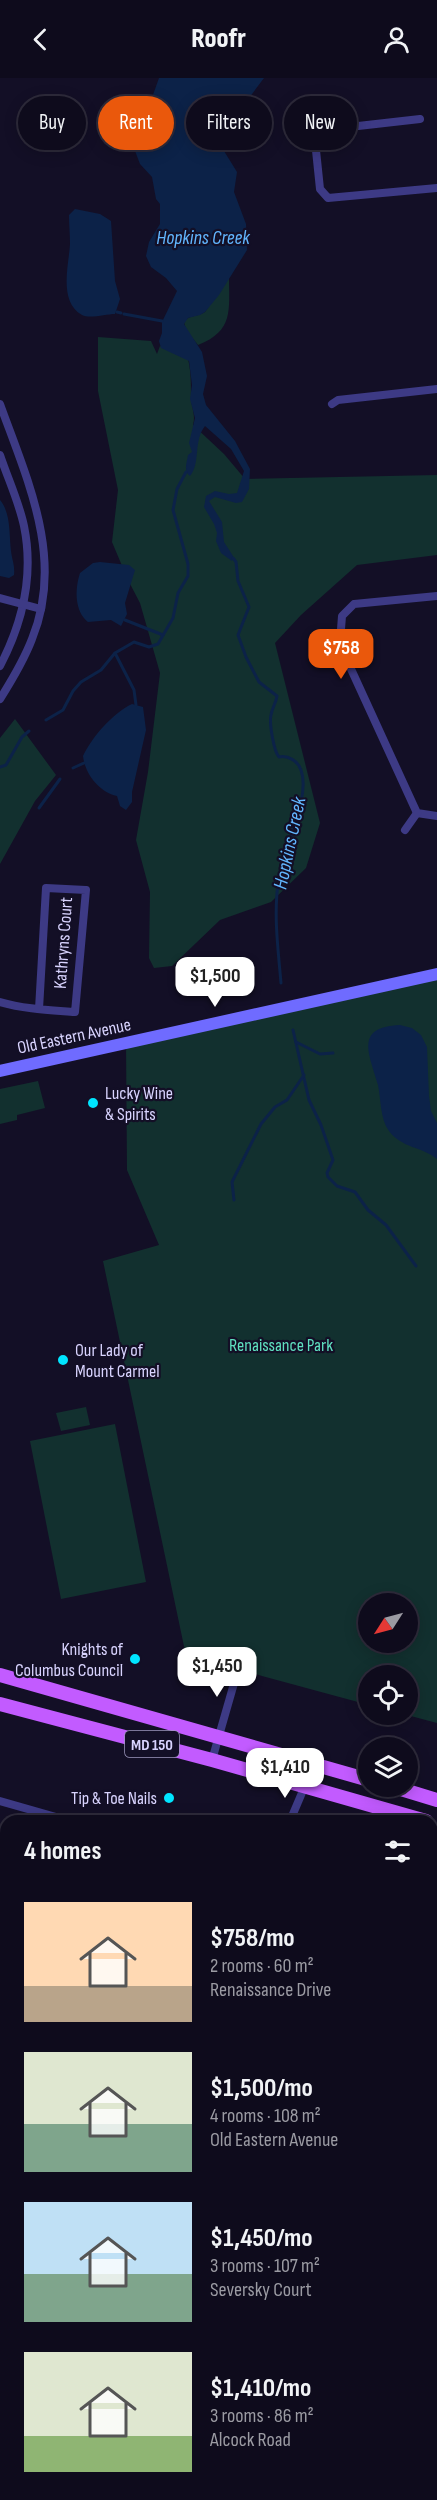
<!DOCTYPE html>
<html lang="en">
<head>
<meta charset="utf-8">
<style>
  body { margin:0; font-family:"Sofia Sans Condensed",sans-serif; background:#171425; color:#f1f3f6; height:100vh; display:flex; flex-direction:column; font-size:22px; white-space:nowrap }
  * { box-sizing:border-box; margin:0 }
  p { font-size:20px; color:#9b9ba3 }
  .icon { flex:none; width:33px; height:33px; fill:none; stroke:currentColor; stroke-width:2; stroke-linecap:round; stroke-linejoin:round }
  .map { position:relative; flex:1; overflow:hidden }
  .sheet { position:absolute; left:0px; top:1737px; width:438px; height:686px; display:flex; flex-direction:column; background:#0e0b1c; border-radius:18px 18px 0 0; box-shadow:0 3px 15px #0003,0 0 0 2px #2e2b3b }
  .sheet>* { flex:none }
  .hud { position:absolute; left:18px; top:18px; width:402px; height:54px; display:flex; gap:12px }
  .needle { width:39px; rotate:234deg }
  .tools { position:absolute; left:358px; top:1515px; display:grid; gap:12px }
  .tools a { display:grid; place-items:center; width:60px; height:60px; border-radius:50%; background:#0e0b1c; box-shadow:0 3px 15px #0003,0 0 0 2px #2e2b3b; font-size:30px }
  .price { position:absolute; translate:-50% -51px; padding:0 14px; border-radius:12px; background:#fff; color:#222; font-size:20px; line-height:39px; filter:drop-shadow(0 2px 3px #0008) }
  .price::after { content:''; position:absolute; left:50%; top:36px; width:18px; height:14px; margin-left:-9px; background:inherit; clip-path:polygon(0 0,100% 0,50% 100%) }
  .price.active { background:#ea580c; color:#fff }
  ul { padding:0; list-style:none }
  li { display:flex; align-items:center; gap:18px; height:150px; padding:0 24px }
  li span { display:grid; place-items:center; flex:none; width:168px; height:120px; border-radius:0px; color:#555 }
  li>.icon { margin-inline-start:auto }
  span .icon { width:72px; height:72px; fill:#fffc; stroke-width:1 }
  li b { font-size:26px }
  h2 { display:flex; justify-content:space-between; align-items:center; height:72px; padding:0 24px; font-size:26px }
  .tag { padding:0 21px; border-radius:27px; background:#0e0b1c; box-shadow:0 3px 15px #0003,0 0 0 2px #2e2b3b; font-size:21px; line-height:54px }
  .tag.active { background:#ea580c; color:#fff }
  header { display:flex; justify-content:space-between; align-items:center; height:78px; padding:0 24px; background:#0e0b1c; font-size:27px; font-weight:800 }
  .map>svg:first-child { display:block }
  .green { fill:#12302f; fill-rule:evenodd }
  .water { fill:#0c2248 }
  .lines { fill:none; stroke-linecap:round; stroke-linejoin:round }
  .stream { stroke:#0c2248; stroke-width:3 }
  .street { stroke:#3d3a85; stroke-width:8 }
  .secondary { stroke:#6f6bff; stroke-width:12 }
  .primary { stroke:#c25bff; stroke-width:14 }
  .poi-dot { fill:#00e5ff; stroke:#130f26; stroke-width:2 }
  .labels { text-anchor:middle; stroke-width:4.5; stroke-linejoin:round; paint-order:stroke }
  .shield { fill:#130f26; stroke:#9e99be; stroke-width:1.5 }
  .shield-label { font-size:16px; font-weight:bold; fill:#d9d4ff }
  .street-label { font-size:18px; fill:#d9d4ff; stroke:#130f26 }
  .poi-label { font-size:18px; fill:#d9d4ff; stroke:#130f26; text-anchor:start }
  .park-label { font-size:18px; fill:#5fe0c0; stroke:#130f26 }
  .water-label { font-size:20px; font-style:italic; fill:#62b6ff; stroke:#130f26 }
</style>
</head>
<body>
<header><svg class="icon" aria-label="back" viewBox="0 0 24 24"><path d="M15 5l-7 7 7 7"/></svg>Roofr<svg class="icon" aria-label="person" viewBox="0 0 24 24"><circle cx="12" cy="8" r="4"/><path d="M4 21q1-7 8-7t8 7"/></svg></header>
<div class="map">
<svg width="437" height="2422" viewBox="0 0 437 2422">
  <rect width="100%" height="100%" fill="#130f26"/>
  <g class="green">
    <path d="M 229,199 C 229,232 234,253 198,267 L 186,252 L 184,244 C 188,237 198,239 205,234 Z"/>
    <path d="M 98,259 L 151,263 L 157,276 L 160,268 L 188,281 C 191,293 191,306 191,319 C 191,329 196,336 193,347 L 224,376 L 245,401 L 437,397 L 437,477 L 357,487 L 301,537 L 275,565 L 320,745 L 306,790 L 271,824 L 220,842 L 172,888 L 154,890 L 149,880 L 150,814 L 136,762 L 148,694 L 160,595 L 140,525 L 128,502 L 112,464 L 118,412 L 98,313 Z"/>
    <polygon points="15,641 56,697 35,723 0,786 0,660"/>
    <path d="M 437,896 L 437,1645 L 407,1637 L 408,1598 L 369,1598 L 369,1627 L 262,1598 L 185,1573 L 103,1183 L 159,1167 L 127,1092 L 126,965 ZM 369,1526 L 408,1526 L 408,1564 L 369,1564 Z"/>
    <polygon points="38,1003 45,1030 17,1037 17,1042 0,1046 0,1011"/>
    <polygon points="86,1329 90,1347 61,1353 56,1335"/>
    <polygon points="115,1346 146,1504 61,1521 30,1363"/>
    <polygon points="0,2166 6,2166 6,2219 0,2216"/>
    <polygon points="6,2329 6,2416 114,2417 113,2422 0,2422 0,2333"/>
  </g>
  <g class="water">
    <path d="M 159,0 L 264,0 L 243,28 L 224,73 L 237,94 L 234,114 L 246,146 L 247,172 L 219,217 L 205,234 L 200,237 L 188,240 L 184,246 L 202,274 L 207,298 L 203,316 L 206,327 L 235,363 L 250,391 L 249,411 L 242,424 L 236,425 L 215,419 L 209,423 L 222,444 L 224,464 L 233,478 L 232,483 L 221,475 L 216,463 L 217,455 L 214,446 L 204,429 L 206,418 L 215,413 L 229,416 L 237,415 L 244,393 L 231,371 L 205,348 C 193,363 201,385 190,398 C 183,393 187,384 188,377 L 192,374 L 189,365 L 195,340 L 190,321 L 192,307 L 189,283 L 161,270 L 159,263 L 162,255 L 162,244 L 177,213 L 166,200 L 151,189 L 146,178 L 149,164 L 160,146 L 160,126 L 156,121 L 152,99 L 140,86 L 132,65 L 138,49 L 133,44 L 149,28 Z"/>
    <path d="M 75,131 L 100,136 L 111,143 L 115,203 L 120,221 L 115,236 C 106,236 90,241 82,237 C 58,224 69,186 70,166 C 70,156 69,146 69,137 Z"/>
    <path d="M 0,422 C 11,435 9,456 11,473 C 12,482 15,487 14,497 L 9,500 L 0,498 Z"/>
    <path d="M 100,484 L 129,487 L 135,492 L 125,525 L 127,536 L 121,548 L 111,542 L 88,544 C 74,533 75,510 80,495 L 93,485 Z"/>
    <path d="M 132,626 L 143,629 L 146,652 L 132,714 L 132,724 L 126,732 L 120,728 L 117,718 C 99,714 85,696 83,678 C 92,659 113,635 132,626 Z"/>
    <path d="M 400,947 L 412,950 L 421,957 L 427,969 L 429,1018 L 431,1033 L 437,1045 L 437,1081 C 423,1069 401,1070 389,1053 C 380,1041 381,1021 378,1007 C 370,977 353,949 400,947 Z"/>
    <polygon points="112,2416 139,2417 145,2422 112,2422"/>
  </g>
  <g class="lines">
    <g class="stream">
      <polyline points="117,234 121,235"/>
      <polyline points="124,236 162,243"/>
      <path d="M 233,480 L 236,484 L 238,503 L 249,529 L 238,557 L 246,579 L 259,604 L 277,618 C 276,625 272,630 271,637 C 269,645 274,674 279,679 C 288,677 298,683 301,692 C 311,719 284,770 279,799 C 273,834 278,870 281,905"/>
      <polyline points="125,542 163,557"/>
      <polyline points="115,575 134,612 136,627"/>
      <polyline points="46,642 63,632 73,613 81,604 101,592 115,575 134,564 149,569 158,566 173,540 178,515 188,498 188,486 173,432 177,411 186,394"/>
      <polyline points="0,689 6,687 22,659 29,653"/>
      <polyline points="73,690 84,685"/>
      <polyline points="39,730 60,701"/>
      <polyline points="293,952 309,1022 321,1047 333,1082 327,1095 328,1099 337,1108 355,1114 368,1132 386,1147 416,1188"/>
      <polyline points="296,964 320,976 333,975"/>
      <polyline points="234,1122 232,1104 261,1046 275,1029 287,1022 304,997"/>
    </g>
    <g class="street">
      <polyline points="420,41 314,53 320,111 328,120 437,110"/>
      <path d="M 0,326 C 27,401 65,481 32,561 C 24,582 12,602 0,621"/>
      <polyline points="332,326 338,322 437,311"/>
      <path d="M 0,377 C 8,401 19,424 24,448 C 34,497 23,544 0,588"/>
      <polyline points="437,518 354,526 342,538 341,551 351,591 417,735 437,738"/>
      <polyline points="0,520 41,531"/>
      <polyline points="405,752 417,735"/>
      <path d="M 0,924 C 24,931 50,932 75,934 L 86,812 L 46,810 L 39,931"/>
      <polyline points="212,1682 239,1588"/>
      <polyline points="0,1723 70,1743"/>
      <polyline points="290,1743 304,1710"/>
      <polyline points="0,1846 6,1848"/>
      <polyline points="0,1967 6,1968"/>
    </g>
    <g class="secondary">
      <polyline points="0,993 437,896"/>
      <polyline points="432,2046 437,2036"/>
      <polyline points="309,2422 310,2416"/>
    </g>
    <g class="primary">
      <polyline points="0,1597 369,1702"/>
      <polyline points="0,1626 212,1682 426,1743"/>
      <polyline points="391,1708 437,1722"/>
    </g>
  </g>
  <g class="poi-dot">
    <circle cx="93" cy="1025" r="6"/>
    <circle cx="63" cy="1282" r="6"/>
    <circle cx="135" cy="1581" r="6"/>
    <circle cx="169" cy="1720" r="6"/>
  </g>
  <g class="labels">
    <rect class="shield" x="125" y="1653" width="54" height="26" rx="4.5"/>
    <g class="shield-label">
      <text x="152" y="1672">MD 150</text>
    </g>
    <g class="street-label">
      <text transform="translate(63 865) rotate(-86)" y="6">Kathryns Court</text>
      <text transform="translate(74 958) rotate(-12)" y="6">Old Eastern Avenue</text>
    </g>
    <g class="poi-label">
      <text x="105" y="1021">Lucky Wine<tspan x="105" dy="21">&amp; Spirits</tspan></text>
      <text x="75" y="1278">Our Lady of<tspan x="75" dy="21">Mount Carmel</tspan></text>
      <text x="123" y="1577" text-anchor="end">Knights of<tspan x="123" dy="21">Columbus Council</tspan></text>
      <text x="157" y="1726" text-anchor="end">Tip &amp; Toe Nails</text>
    </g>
    <g class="park-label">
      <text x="281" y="1273">Renaissance Park</text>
    </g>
    <g class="water-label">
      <text x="203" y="166">Hopkins Creek</text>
      <text transform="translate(289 765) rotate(-78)" y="7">Hopkins Creek</text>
    </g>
  </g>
</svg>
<div class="tools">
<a><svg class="needle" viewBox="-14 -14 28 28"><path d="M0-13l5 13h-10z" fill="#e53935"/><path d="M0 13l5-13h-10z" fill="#9b9ba3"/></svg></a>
<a><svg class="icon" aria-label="locate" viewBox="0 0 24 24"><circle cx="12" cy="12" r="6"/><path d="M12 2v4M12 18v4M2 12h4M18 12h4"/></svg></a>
<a><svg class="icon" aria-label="layers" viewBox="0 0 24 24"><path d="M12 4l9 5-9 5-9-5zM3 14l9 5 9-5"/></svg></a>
</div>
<b class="price active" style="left:341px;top:602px">$758</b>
<b class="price" style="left:215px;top:930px">$1,500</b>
<b class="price" style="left:217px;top:1620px">$1,450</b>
<b class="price" style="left:285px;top:1721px">$1,410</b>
<div class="hud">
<a class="tag">Buy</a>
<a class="tag active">Rent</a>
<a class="tag">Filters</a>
<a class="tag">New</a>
</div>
<section class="sheet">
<h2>4 homes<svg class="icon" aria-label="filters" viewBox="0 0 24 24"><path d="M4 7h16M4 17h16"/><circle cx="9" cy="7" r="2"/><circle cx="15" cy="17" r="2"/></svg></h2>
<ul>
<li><span style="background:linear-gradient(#ffd9b3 70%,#b9a48a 0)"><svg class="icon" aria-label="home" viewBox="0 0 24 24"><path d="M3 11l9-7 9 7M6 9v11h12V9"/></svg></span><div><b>$758/mo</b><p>2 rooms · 60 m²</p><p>Renaissance Drive</p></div></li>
<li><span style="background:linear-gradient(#dfe7d0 60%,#7fa58c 0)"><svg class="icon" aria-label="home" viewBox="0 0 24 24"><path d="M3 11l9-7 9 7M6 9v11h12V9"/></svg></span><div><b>$1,500/mo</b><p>4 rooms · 108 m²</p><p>Old Eastern Avenue</p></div></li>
<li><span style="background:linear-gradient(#bfe0f5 60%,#7fa58c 0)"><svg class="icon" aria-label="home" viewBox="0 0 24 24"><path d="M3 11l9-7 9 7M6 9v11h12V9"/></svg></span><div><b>$1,450/mo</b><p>3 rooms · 107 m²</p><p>Seversky Court</p></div></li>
<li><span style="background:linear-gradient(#dfe7d0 70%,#8fb573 0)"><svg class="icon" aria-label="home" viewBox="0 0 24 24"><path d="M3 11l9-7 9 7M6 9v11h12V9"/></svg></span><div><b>$1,410/mo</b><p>3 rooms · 86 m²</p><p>Alcock Road</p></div></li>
</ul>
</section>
</div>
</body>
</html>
